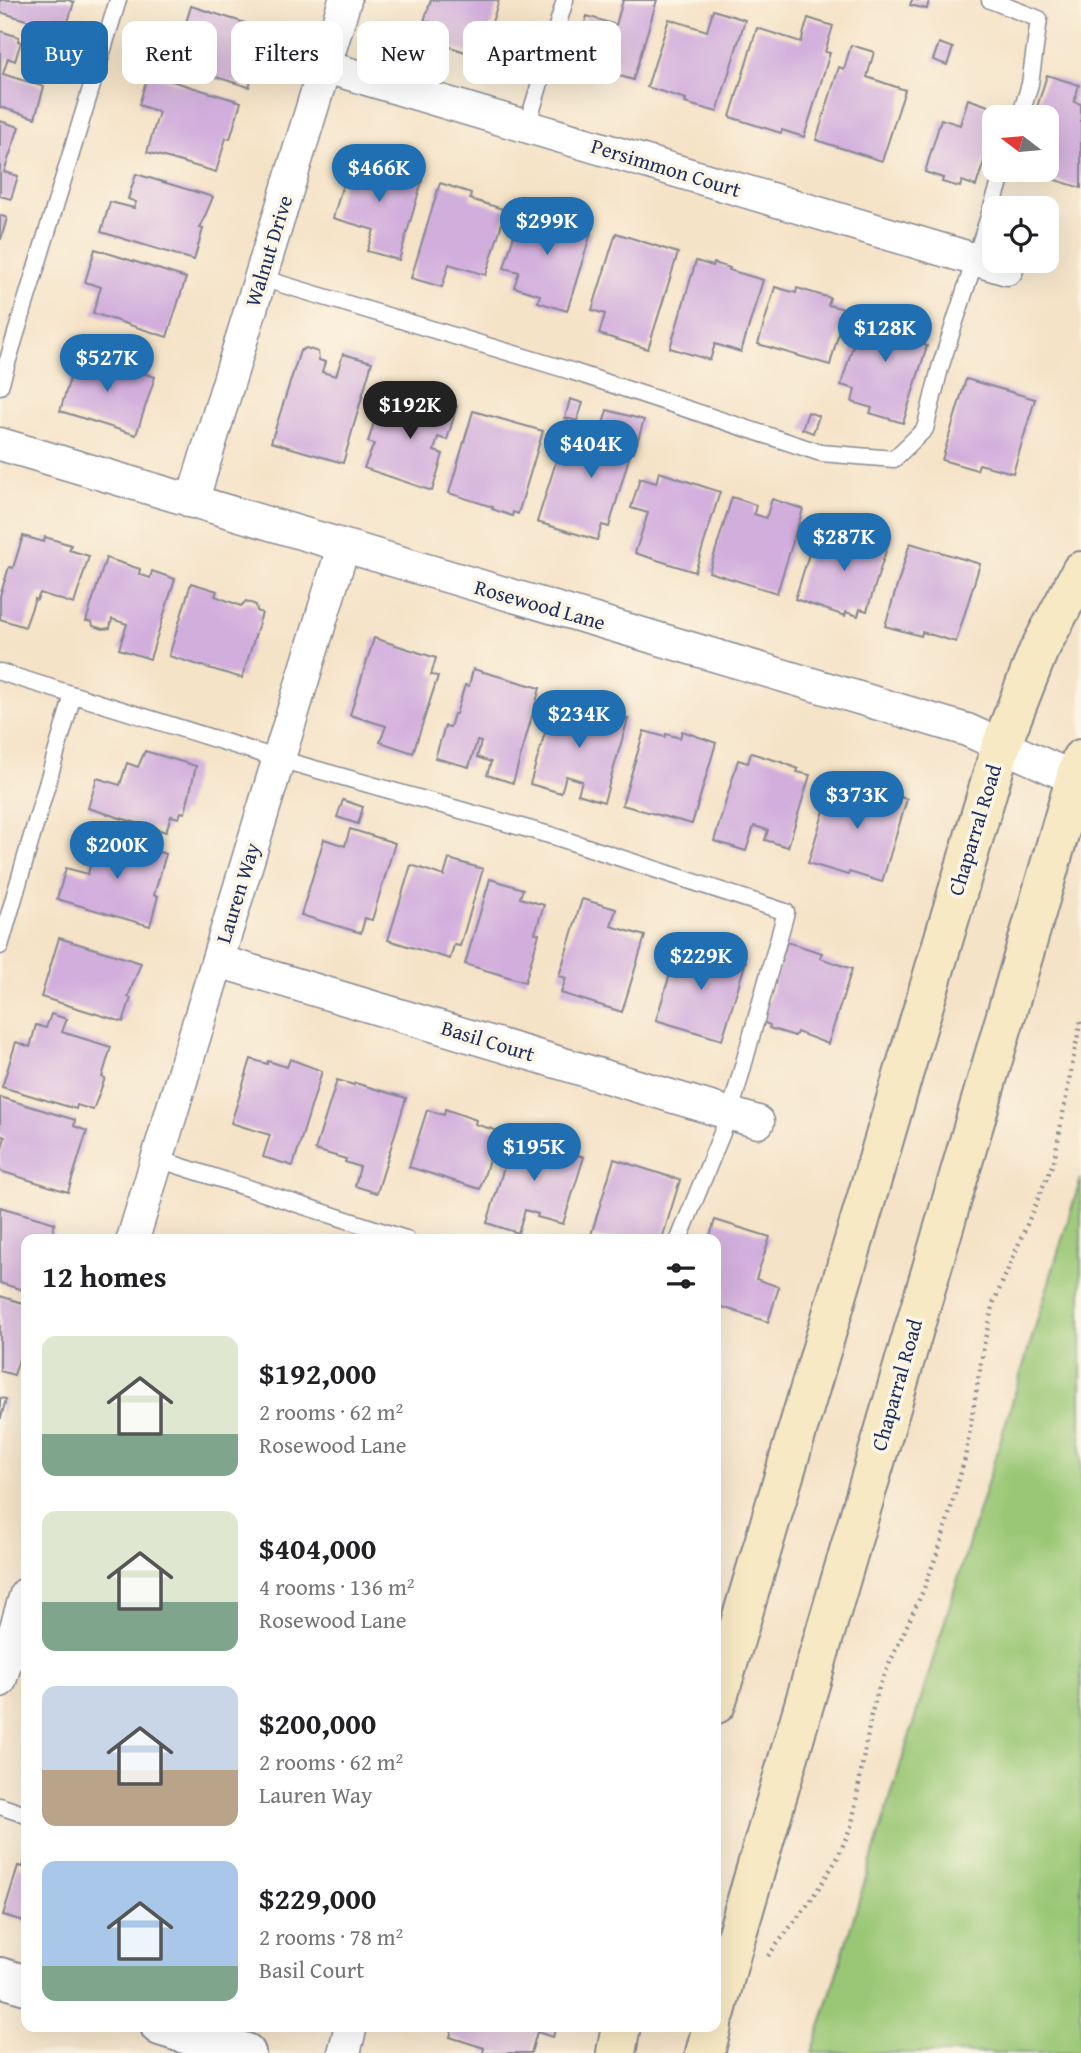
<!DOCTYPE html>
<html lang="en">
<head>
<meta charset="utf-8">
<style>
  body { margin:0; font-family:"Gentium Book Plus",serif; background:#f6f6f6; color:#202124; height:100vh; display:flex; flex-direction:column; font-size:26px; white-space:nowrap }
  * { box-sizing:border-box; margin:0 }
  p { font-size:23px; color:#757577 }
  .icon { flex:none; width:38px; height:38px; fill:none; stroke:currentColor; stroke-width:2; stroke-linecap:round; stroke-linejoin:round }
  .map { position:relative; flex:1; overflow:hidden }
  .details { position:absolute; left:21px; top:1234px; width:700px; height:798px; display:flex; flex-direction:column; background:#fff; border-radius:14px; box-shadow:0 7px 28px #0002 }
  .details>* { flex:none }
  .banner { position:absolute; left:21px; top:21px; width:700px; height:63px; display:flex; gap:14px }
  .needle { width:46px; rotate:286deg }
  .fabs { position:absolute; left:982px; top:105px; display:grid; gap:14px }
  .fabs a { display:grid; place-items:center; width:77px; height:77px; border-radius:14px; background:#fff; box-shadow:0 7px 28px #0002; font-size:35px }
  .price { position:absolute; translate:-50% -60px; padding:0 16px; border-radius:24px; background:#1f6fb2; color:#fff; font-size:23px; line-height:46px; filter:drop-shadow(0 2px 4px #0008) }
  .price::after { content:''; position:absolute; left:50%; top:42px; width:21px; height:16px; margin-left:-10px; background:inherit; clip-path:polygon(0 0,100% 0,50% 100%) }
  .price.active { background:#222; color:#fff }
  ul { padding:0; list-style:none }
  li { display:flex; align-items:center; gap:21px; height:175px; padding:0 21px }
  li span { display:grid; place-items:center; flex:none; width:196px; height:140px; border-radius:14px; color:#555 }
  li>.icon { margin-inline-start:auto }
  span .icon { width:84px; height:84px; fill:#fffc; stroke-width:1 }
  li b { font-size:30px }
  h2 { display:flex; justify-content:space-between; align-items:center; height:84px; padding:0 21px; font-size:30px }
  .tag { padding:0 24px; border-radius:14px; background:#fff; box-shadow:0 7px 28px #0002; font-size:24px; line-height:63px }
  .tag.active { background:#1f6fb2; color:#fff }
  .map>svg:first-child { display:block }
  .green { fill:#9ac775; stroke:#5a7b6a; stroke-width:2 }
  .building { fill:#d2aedd }
  .lines { fill:none; stroke-linecap:round; stroke-linejoin:round }
  .service-casing { stroke:#888993; stroke-width:19 }
  .minor-casing { stroke:#888993; stroke-width:35 }
  .tertiary-casing { stroke:#888993; stroke-width:42 }
  .secondary-casing { stroke:#888993; stroke-width:42 }
  .path { stroke:#888993; stroke-width:4.5; stroke-dasharray:2 5; stroke-linecap:butt }
  .service { stroke:#fff; stroke-width:16 }
  .minor { stroke:#fff; stroke-width:32 }
  .tertiary { stroke:#fff; stroke-width:38 }
  .secondary { stroke:#f7e9c3; stroke-width:38 }
  .labels { text-anchor:middle; stroke-width:7; stroke-linejoin:round; paint-order:stroke }
  .street-label { font-size:21px; fill:#1b2f5e; stroke:#fcf5e5 }
</style>
</head>
<body>
<div class="map">
<svg width="1081" height="2053" viewBox="0 0 1081 2053">
  <rect width="100%" height="100%" fill="#fcf5e5"/>
  <filter id="ink" filterUnits="userSpaceOnUse"><feTurbulence type="fractalNoise" baseFrequency=".0143" numOctaves="2"/><feDisplacementMap in="SourceGraphic" scale="14" xChannelSelector="R" yChannelSelector="G"/><feConvolveMatrix kernelMatrix="1 2 1 2 8 2 1 2 1" color-interpolation-filters="sRGB"/></filter>
  <filter id="wash" filterUnits="userSpaceOnUse"><feTurbulence type="fractalNoise" baseFrequency=".00686" numOctaves="4" result="noise"/><feDisplacementMap in="SourceGraphic" scale="28" xChannelSelector="R" yChannelSelector="G"/><feGaussianBlur stdDeviation="1.57" result="paint"/><feColorMatrix in="noise" values="0 0 0 0 0 0 0 0 0 0 0 0 0 0 0 0 0 1.4 0 .05"/><feComposite in="paint" operator="in"/></filter>
  <g filter="url(#wash)">
    <rect width="100%" height="100%" fill="#f5e3c8"/>
    <polygon class="green" points="1081,1178 1081,2053 812,2053"/>
    <g id="blocks">
      <g class="building">
        <polygon points="0,0 68,0 74,2 65,32 0,12"/>
        <polygon points="431,0 499,0 481,57 425,39 430,22 424,21"/>
        <polygon points="623,0 657,0 633,80 601,70 599,76 578,70 581,61 574,59 587,16 616,25"/>
        <polygon points="912,0 929,0 927,9 910,5"/>
        <polygon points="191,6 261,28 251,59 257,61 249,87 153,58 162,26 183,33"/>
        <polygon points="713,10 745,20 717,112 685,103 686,99 647,87 669,19 707,31"/>
        <polygon points="808,18 833,26 825,52 830,53 804,137 782,130 781,133 730,117 757,28 801,42"/>
        <polygon points="0,31 19,37 18,41 21,42 15,61 8,58 3,74 44,87 35,118 0,107"/>
        <polygon points="939,43 953,48 947,65 933,60"/>
        <polygon points="851,45 874,52 867,77 905,90 882,161 816,140 839,67 844,69"/>
        <polygon points="478,63 493,68 490,81 474,77"/>
        <polygon points="148,74 241,102 230,139 226,138 216,172 147,152 159,112 139,105"/>
        <polygon points="1047,75 1079,85 1074,102 1081,104 1081,188 1024,170 1046,170 1046,117 1034,117"/>
        <polygon points="968,99 1000,110 998,117 994,117 994,130 976,186 962,181 960,187 942,182 943,178 925,172 941,119 960,125"/>
        <polygon points="0,121 19,127 4,172 18,176 11,199 0,196"/>
        <polygon points="368,159 402,169 400,175 422,181 399,260 367,251 374,230 333,218 350,160 367,164"/>
        <polygon points="136,174 213,197 200,228 203,229 194,260 101,232 110,202 134,208 136,202 128,199"/>
        <polygon points="440,183 471,193 470,199 506,210 486,275 449,264 442,287 411,278"/>
        <polygon points="539,210 571,220 569,227 591,233 567,311 538,302 540,295 514,287 519,272 504,268 521,212 537,217"/>
        <polygon points="0,215 7,218 1,239 0,239"/>
        <polygon points="616,233 678,253 648,349 599,334 605,314 592,310"/>
        <polygon points="95,249 186,278 167,337 93,313 101,287 85,282"/>
        <polygon points="696,261 713,266 714,263 730,268 729,270 763,280 741,352 715,344 710,360 670,348"/>
        <polygon points="775,287 796,293 797,288 830,298 828,305 845,309 830,365 758,344"/>
        <polygon points="864,309 927,328 923,344 927,346 903,423 870,413 872,408 852,402 855,389 841,385"/>
        <polygon points="306,348 318,352 319,360 325,362 322,372 336,376 343,354 372,362 343,463 271,442 300,351"/>
        <polygon points="78,352 155,377 136,435 60,411"/>
        <polygon points="966,379 1035,399 1013,473 979,464 977,470 942,460"/>
        <polygon points="382,397 422,409 426,397 457,406 447,440 438,437 434,451 443,454 432,491 364,468 374,444 368,442"/>
        <polygon points="570,399 583,403 577,421 565,418"/>
        <polygon points="607,410 644,420 634,452 631,451 609,527 602,525 597,540 537,522 560,449 593,459"/>
        <polygon points="473,411 543,431 518,514 513,512 512,516 492,509 493,507 449,493"/>
        <polygon points="808,412 819,416 813,433 802,429"/>
        <polygon points="659,472 720,492 695,572 635,553 648,513 631,508 640,478 656,483"/>
        <polygon points="732,497 756,505 754,514 766,518 772,499 803,509 777,593 709,572"/>
        <polygon points="858,525 891,535 867,611 860,609 858,616 846,612 845,616 795,599 814,538 830,543 829,548 849,554"/>
        <polygon points="23,536 44,542 45,537 71,545 69,550 89,556 74,604 40,593 37,600 35,599 25,627 0,619 0,596 9,567 13,568"/>
        <polygon points="910,543 980,564 956,642 922,632 921,636 885,626"/>
        <polygon points="106,558 140,569 139,574 150,578 152,571 175,579 150,659 119,649 127,624 112,619 110,628 103,629 93,626 92,622 86,621"/>
        <polygon points="191,583 217,591 215,596 241,606 246,601 256,605 257,611 262,613 242,678 169,656"/>
        <polygon points="374,638 436,658 431,675 438,676 413,753 380,742 386,726 350,715"/>
        <polygon points="473,669 540,688 513,783 487,775 491,762 477,757 481,742 477,741 469,767 435,758 445,726 450,727 454,714 456,714 465,685 469,686"/>
        <polygon points="555,698 601,714 602,711 628,719 604,802 578,794 582,781 566,776 561,793 530,784"/>
        <polygon points="644,731 665,737 666,734 680,738 682,731 716,743 692,824 622,805"/>
        <polygon points="145,751 196,766 185,813 181,812 179,818 171,816 166,832 88,808 97,778 120,785 127,763 138,767"/>
        <polygon points="751,753 784,763 798,769 797,772 810,775 788,847 765,840 768,830 754,826 746,851 714,841 738,760 748,763"/>
        <polygon points="834,778 880,794 880,791 907,799 882,882 849,872 848,875 808,863"/>
        <polygon points="343,800 363,807 358,824 337,817"/>
        <polygon points="350,829 395,843 372,920 365,918 361,933 301,915 324,839 345,846"/>
        <polygon points="98,835 166,854 154,895 158,896 150,926 57,899 66,868 88,874"/>
        <polygon points="449,859 483,869 460,946 454,945 450,959 388,940 411,865 444,876"/>
        <polygon points="490,879 523,889 520,898 544,905 535,933 539,934 525,982 465,964"/>
        <polygon points="582,899 616,909 611,926 645,936 622,1012 561,993 566,978 559,976"/>
        <polygon points="59,938 141,963 128,997 131,998 123,1022 41,997"/>
        <polygon points="787,942 822,953 820,958 852,969 828,1044 797,1032 795,1036 769,1028 770,1025 762,1022"/>
        <polygon points="678,948 710,957 712,952 717,952 746,961 722,1040 656,1020"/>
        <polygon points="51,1014 67,1019 62,1032 111,1047 102,1077 105,1078 93,1110 77,1105 76,1109 2,1087 16,1042 30,1047 36,1025 46,1028"/>
        <polygon points="251,1059 267,1064 268,1061 287,1067 290,1059 322,1071 293,1166 263,1157 270,1135 231,1123"/>
        <polygon points="337,1080 354,1085 355,1083 406,1098 377,1193 355,1186 360,1167 345,1162 346,1159 315,1150"/>
        <polygon points="0,1097 75,1120 74,1126 87,1131 68,1192 0,1171 0,1155 5,1137 0,1135"/>
        <polygon points="445,1109 476,1120 475,1124 498,1131 480,1189 409,1167 427,1110 444,1115"/>
        <polygon points="515,1131 546,1141 545,1145 584,1157 563,1224 537,1217 538,1214 525,1210 518,1233 487,1223"/>
        <polygon points="614,1159 680,1180 662,1239 606,1239 591,1235"/>
        <polygon points="0,1207 55,1223 52,1235 56,1236 55,1239 26,1239 26,1291 0,1283"/>
        <polygon points="715,1220 770,1237 756,1279 779,1287 768,1322 716,1305 716,1239 709,1239"/>
        <polygon points="0,1296 26,1304 26,1336 14,1375 0,1371"/>
        <polygon points="0,1398 6,1399 1,1418 0,1418"/>
        <polygon points="26,1858 26,1922 3,1915 18,1866 23,1867"/>
        <polygon points="453,2026 556,2026 553,2037 537,2032 531,2053 483,2053 484,2048 450,2037"/>
      </g>
    </g>
  </g>
  <g filter="url(#ink)">
    <use href="#blocks" fill-opacity="0" stroke="#888993" stroke-width="2"/>
    <g class="lines">
      <defs>
        <g id="service">
          <polyline points="990,0 1039,19 1030,84 1020,117"/>
          <polyline points="527,126 565,0"/>
          <polyline points="261,278 571,371 821,453 894,459 925,429 940,368 1004,170"/>
          <polyline points="0,386 118,0"/>
          <polyline points="0,672 279,759 553,836 786,912 730,1113 679,1239"/>
          <polyline points="0,946 73,695"/>
          <polyline points="158,1159 406,1239"/>
          <polyline points="0,1806 26,1815"/>
        </g>
        <g id="minor">
          <polyline points="326,67 1007,269"/>
          <polyline points="0,444 967,730 1074,778"/>
          <polyline points="192,502 345,0"/>
          <polyline points="218,961 758,1122"/>
          <polyline points="133,1239 343,547"/>
          <polyline points="0,1681 26,1594"/>
          <polyline points="344,2053 351,2026"/>
        </g>
        <g id="tertiary">
          <polyline points="0,1977 26,1985"/>
          <polyline points="160,2026 246,2053"/>
        </g>
        <g id="secondary">
          <polyline points="716,1704 1001,746 1038,652 1081,571"/>
          <polyline points="716,2012 731,1954 1081,759"/>
          <polyline points="616,2053 621,2026"/>
          <polyline points="705,2053 712,2026"/>
        </g>
      </defs>
      <use href="#service" class="service-casing"/>
      <use href="#minor" class="minor-casing"/>
      <use href="#tertiary" class="tertiary-casing"/>
      <use href="#secondary" class="secondary-casing"/>
      <polyline class="path" points="768,1956 811,1900 837,1859 852,1824 871,1715 880,1684 923,1591 941,1543 965,1458 985,1339 994,1302 1054,1161 1081,1018"/>
      <use href="#service" class="service"/>
      <use href="#minor" class="minor"/>
      <use href="#tertiary" class="tertiary"/>
      <use href="#secondary" class="secondary"/>
    </g>
  </g>
  <g class="labels">
    <g class="street-label">
      <text transform="translate(666 168) rotate(17)" y="7">Persimmon Court</text>
      <text transform="translate(269 251) rotate(-73)" y="7">Walnut Drive</text>
      <text transform="translate(540 605) rotate(16)" y="7">Rosewood Lane</text>
      <text transform="translate(975 830) rotate(-73)" y="7">Chaparral Road</text>
      <text transform="translate(238 893) rotate(-73)" y="7">Lauren Way</text>
      <text transform="translate(488 1041) rotate(17)" y="7">Basil Court</text>
      <text transform="translate(897 1385) rotate(-74)" y="7">Chaparral Road</text>
    </g>
  </g>
</svg>
<div class="fabs">
<a><svg class="needle" viewBox="-14 -14 28 28"><path d="M0-13l5 13h-10z" fill="#e53935"/><path d="M0 13l5-13h-10z" fill="#757577"/></svg></a>
<a><svg class="icon" aria-label="locate" viewBox="0 0 24 24"><circle cx="12" cy="12" r="6"/><path d="M12 2v4M12 18v4M2 12h4M18 12h4"/></svg></a>
</div>
<b class="price" style="left:379px;top:204px">$466K</b>
<b class="price" style="left:547px;top:257px">$299K</b>
<b class="price" style="left:885px;top:364px">$128K</b>
<b class="price" style="left:107px;top:394px">$527K</b>
<b class="price active" style="left:410px;top:441px">$192K</b>
<b class="price" style="left:591px;top:480px">$404K</b>
<b class="price" style="left:844px;top:573px">$287K</b>
<b class="price" style="left:579px;top:750px">$234K</b>
<b class="price" style="left:857px;top:831px">$373K</b>
<b class="price" style="left:117px;top:881px">$200K</b>
<b class="price" style="left:701px;top:992px">$229K</b>
<b class="price" style="left:534px;top:1183px">$195K</b>
<div class="banner">
<a class="tag active">Buy</a>
<a class="tag">Rent</a>
<a class="tag">Filters</a>
<a class="tag">New</a>
<a class="tag">Apartment</a>
</div>
<section class="details">
<h2>12 homes<svg class="icon" aria-label="filters" viewBox="0 0 24 24"><path d="M4 7h16M4 17h16"/><circle cx="9" cy="7" r="2"/><circle cx="15" cy="17" r="2"/></svg></h2>
<ul>
<li><span style="background:linear-gradient(#dfe7d0 70%,#7fa58c 0)"><svg class="icon" aria-label="home" viewBox="0 0 24 24"><path d="M3 11l9-7 9 7M6 9v11h12V9"/></svg></span><div><b>$192,000</b><p>2 rooms · 62 m²</p><p>Rosewood Lane</p></div></li>
<li><span style="background:linear-gradient(#dfe7d0 65%,#7fa58c 0)"><svg class="icon" aria-label="home" viewBox="0 0 24 24"><path d="M3 11l9-7 9 7M6 9v11h12V9"/></svg></span><div><b>$404,000</b><p>4 rooms · 136 m²</p><p>Rosewood Lane</p></div></li>
<li><span style="background:linear-gradient(#c9d6e8 60%,#b9a48a 0)"><svg class="icon" aria-label="home" viewBox="0 0 24 24"><path d="M3 11l9-7 9 7M6 9v11h12V9"/></svg></span><div><b>$200,000</b><p>2 rooms · 62 m²</p><p>Lauren Way</p></div></li>
<li><span style="background:linear-gradient(#a9c7e8 75%,#7fa58c 0)"><svg class="icon" aria-label="home" viewBox="0 0 24 24"><path d="M3 11l9-7 9 7M6 9v11h12V9"/></svg></span><div><b>$229,000</b><p>2 rooms · 78 m²</p><p>Basil Court</p></div></li>
</ul>
</section>
</div>
</body>
</html>
